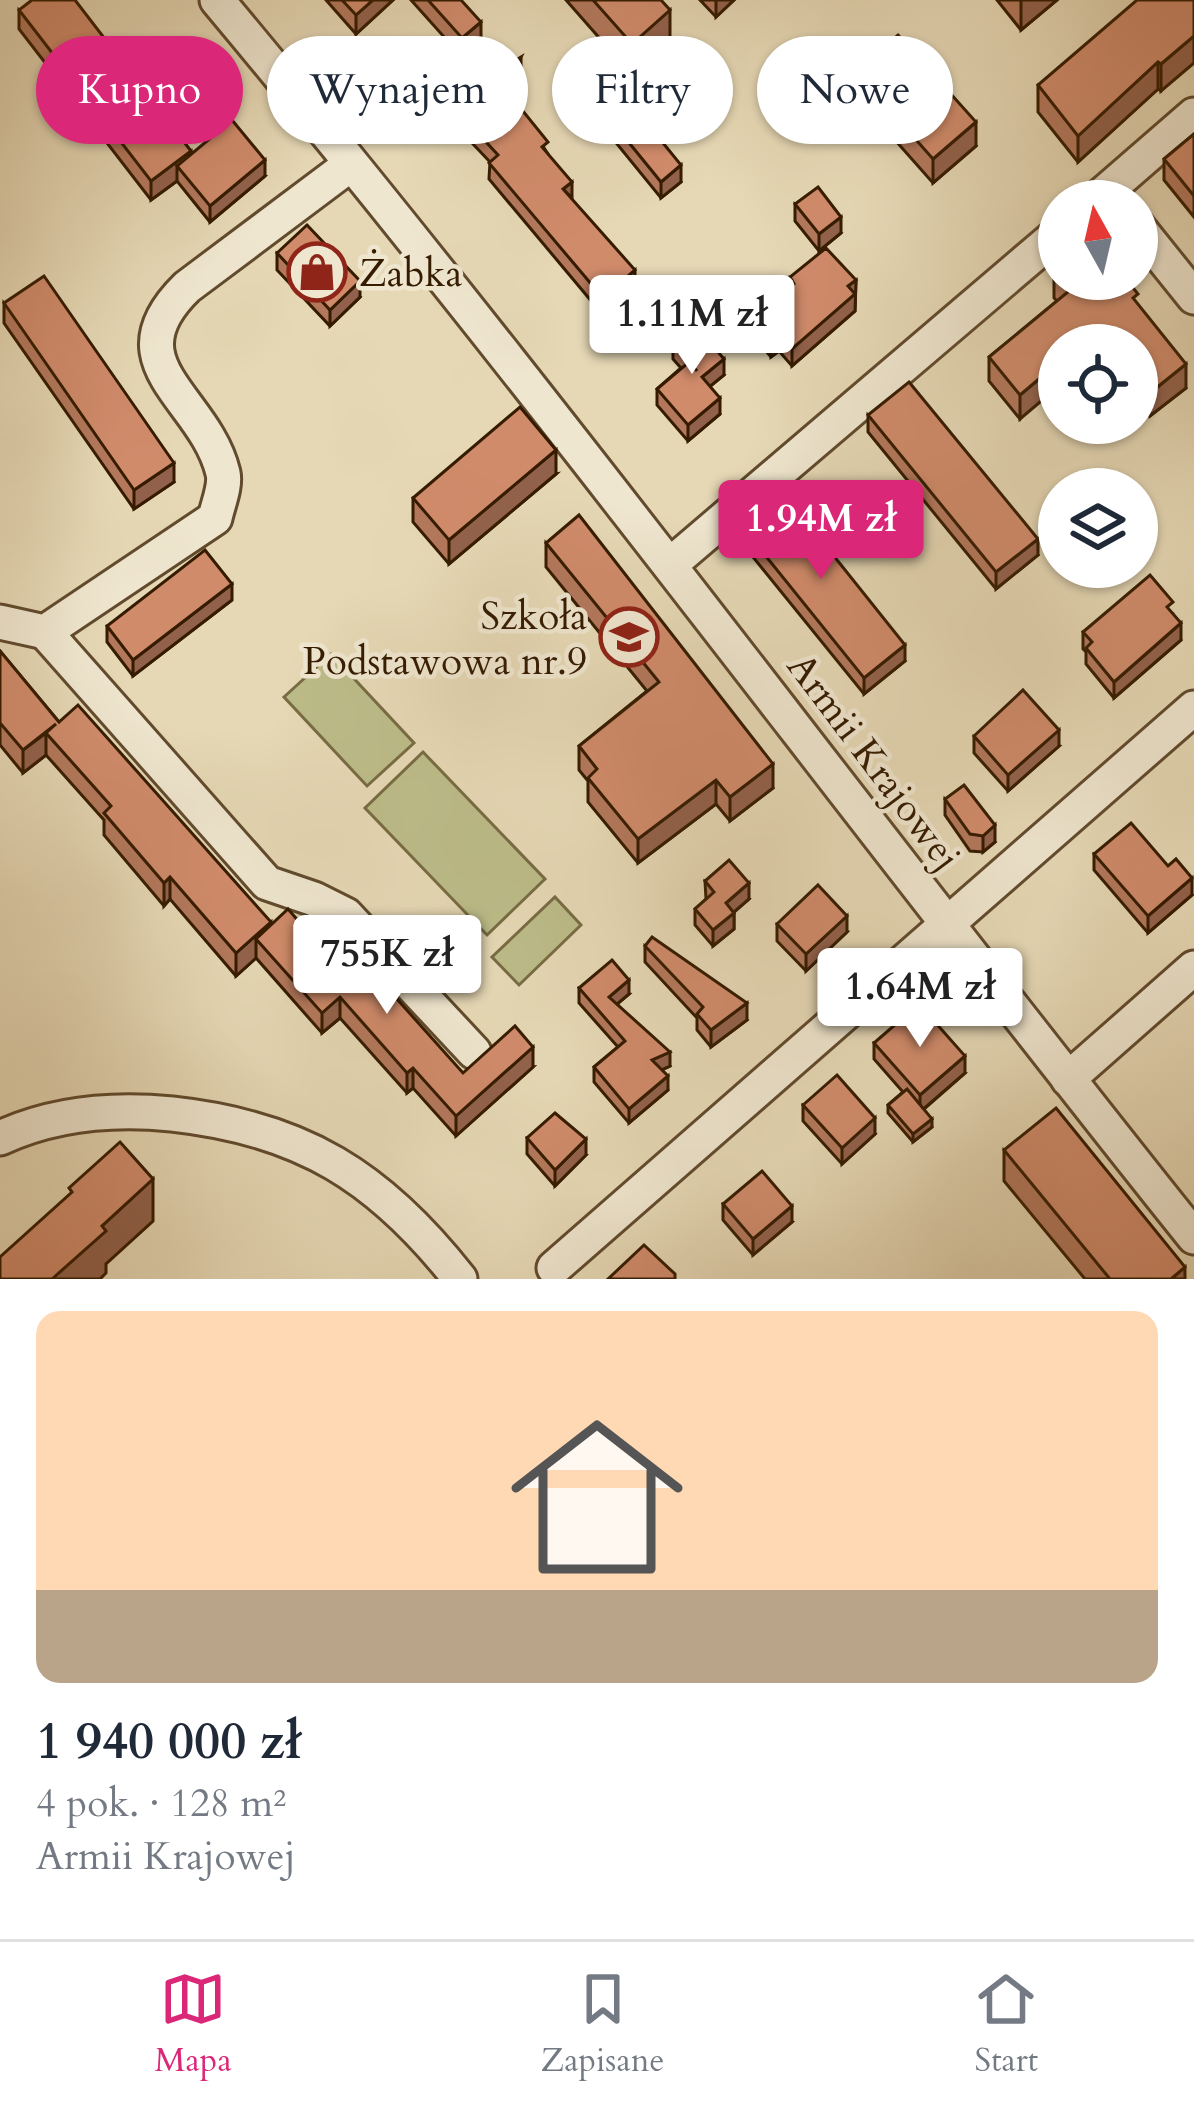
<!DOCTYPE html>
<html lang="pl">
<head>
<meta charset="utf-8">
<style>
  body { margin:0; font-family:Cardo,serif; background:#f6f6f7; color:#1f2937; height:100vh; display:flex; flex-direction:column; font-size:45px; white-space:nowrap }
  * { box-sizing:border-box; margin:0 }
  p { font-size:39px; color:#747a83 }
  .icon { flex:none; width:66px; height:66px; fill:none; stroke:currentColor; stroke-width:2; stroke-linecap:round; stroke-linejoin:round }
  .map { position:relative; height:1279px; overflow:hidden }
  .sheet { display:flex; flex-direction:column; background:#fff; flex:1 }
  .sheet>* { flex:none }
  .hud { position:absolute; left:36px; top:36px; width:1122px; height:108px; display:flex; gap:24px }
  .needle { width:78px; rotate:352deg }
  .buttons { position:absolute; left:1038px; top:180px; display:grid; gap:24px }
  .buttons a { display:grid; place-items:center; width:120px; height:120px; border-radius:50%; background:#fff; box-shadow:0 3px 9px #0004; font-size:60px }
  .price { position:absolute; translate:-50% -102px; padding:0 27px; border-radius:12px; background:#fff; color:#222; font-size:39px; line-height:78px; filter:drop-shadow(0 3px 6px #0008) }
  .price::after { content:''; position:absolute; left:50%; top:72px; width:36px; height:27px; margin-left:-18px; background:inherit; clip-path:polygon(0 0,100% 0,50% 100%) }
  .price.on { background:#db2777; color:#fff }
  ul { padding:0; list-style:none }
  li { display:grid; align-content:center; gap:24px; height:636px; padding:0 36px }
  li span { display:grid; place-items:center; height:372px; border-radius:24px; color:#555 }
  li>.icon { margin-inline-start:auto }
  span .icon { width:216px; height:216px; fill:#fffc; stroke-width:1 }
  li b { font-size:51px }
  .pill { padding:0 42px; border-radius:54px; background:#fff; box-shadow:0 3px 9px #0004; font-size:42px; line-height:108px }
  .pill.on { background:#db2777; color:#fff }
  .dock { display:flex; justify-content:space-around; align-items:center; height:168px; border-top:3px solid #e0e1e3; background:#fff; font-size:33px; color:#747a83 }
  .dock a { display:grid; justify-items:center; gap:6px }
  .dock .on { color:#db2777 }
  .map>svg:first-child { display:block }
  .green { fill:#bcbc89; stroke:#786c44; stroke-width:3 }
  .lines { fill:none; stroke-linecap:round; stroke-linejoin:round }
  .street-casing { stroke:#614a2d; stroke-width:39 }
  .street { stroke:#efe6cf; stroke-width:33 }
  .wall { fill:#b3785c; stroke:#351b00; stroke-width:3 }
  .shaded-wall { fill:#92614b; stroke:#351b00; stroke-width:3 }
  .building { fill:#d08b6b; stroke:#351b00; stroke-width:3 }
  .labels { text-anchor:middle; stroke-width:9; stroke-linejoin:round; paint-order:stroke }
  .poi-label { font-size:39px; fill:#351b00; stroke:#efe6cf; text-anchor:start }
  .street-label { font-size:39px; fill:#351b00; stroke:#efe6cf }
</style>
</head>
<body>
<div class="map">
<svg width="1194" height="1279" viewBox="0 0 1194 1279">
  <rect width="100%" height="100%" fill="#e6d8b5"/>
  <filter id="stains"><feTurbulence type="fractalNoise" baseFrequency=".00167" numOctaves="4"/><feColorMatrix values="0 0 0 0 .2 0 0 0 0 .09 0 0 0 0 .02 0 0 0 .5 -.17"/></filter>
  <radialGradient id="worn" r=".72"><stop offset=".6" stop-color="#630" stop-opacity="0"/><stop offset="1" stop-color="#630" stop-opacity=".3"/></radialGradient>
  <g class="green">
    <polygon points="331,654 414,743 367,786 284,697"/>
    <polygon points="423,752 545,879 487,935 365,808"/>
    <polygon points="555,897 581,925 519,985 492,957"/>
  </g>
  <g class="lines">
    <defs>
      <g id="street">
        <path d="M 217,0 C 554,403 865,827 1194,1237"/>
        <polyline points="1095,201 1194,115"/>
        <polyline points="1137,226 1194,297"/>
        <polyline points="671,564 1059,233"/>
        <path d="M 0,622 L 45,632 L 215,518 C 218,504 226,486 223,473 C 205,397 108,364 187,287 L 351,164"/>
        <polyline points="45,632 267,883 314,899 346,915 474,1052"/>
        <polyline points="1068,1079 1194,968"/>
        <path d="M 0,1138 C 54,1113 113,1108 172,1114 C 302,1128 380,1177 460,1279"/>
        <polyline points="554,1268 1194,708"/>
      </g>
    </defs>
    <use href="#street" class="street-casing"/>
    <use href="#street" class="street"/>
  </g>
  <g class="wall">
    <polygon points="326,0 393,0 356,34"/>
    <polygon points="411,0 461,0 481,40 462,57"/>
    <polygon points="566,0 661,0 670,41 632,75"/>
    <polygon points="700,0 734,0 716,17"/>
    <polygon points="997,0 1057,0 1021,30"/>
    <polygon points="1194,0 1161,91 1158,89 1078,162 1038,112 1038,85"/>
    <polygon points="19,10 191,154 265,176 210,222 177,181 151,200 19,29"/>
    <polygon points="856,72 976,146 933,183 856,96"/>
    <polygon points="521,74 510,95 548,154 571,199 635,286 603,315 489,179 490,162 440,109 440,92 490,76"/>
    <polygon points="582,85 681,182 661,198 582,101"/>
    <polygon points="1194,134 1194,217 1164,180 1164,159"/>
    <polygon points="795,204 841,233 819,251 795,221"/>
    <polygon points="277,253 360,297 330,326 277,270"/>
    <polygon points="1054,274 1138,305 1186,388 1150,416 1137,400 1137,345 1059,345 1020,419 989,381 989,357 1057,301 1054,298"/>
    <polygon points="790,277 856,280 855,311 792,366 779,351 771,357 755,338 755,322 763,315 763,310 790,287"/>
    <polygon points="4,303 174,482 134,509 4,323"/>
    <polygon points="673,343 724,375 710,386 720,414 688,441 657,405 657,389 681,368 673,359"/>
    <polygon points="868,415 1038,555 996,589 868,432"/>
    <polygon points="556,474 449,564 413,522 413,498"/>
    <polygon points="736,519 905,661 864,694 736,536"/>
    <polygon points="546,543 773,788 730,821 716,804 638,863 588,802 588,781 579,770 579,746 647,691 546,567"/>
    <polygon points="232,600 133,676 107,642 107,626"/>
    <polygon points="1173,614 1181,640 1114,698 1086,664 1086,652 1083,649 1083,632"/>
    <polygon points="0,651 59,722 271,925 354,985 463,1073 533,1067 456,1136 413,1088 407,1093 340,1018 322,1033 256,958 236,976 170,899 164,906 104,835 104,820 46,755 23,773 0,745"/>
    <polygon points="974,736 1059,746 1008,791 974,753"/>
    <polygon points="945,799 995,842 983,852 970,851 945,815"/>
    <polygon points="1094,854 1192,895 1148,933 1094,870"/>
    <polygon points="705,881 749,899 734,912 734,929 713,946 695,925 695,909 706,899"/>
    <polygon points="777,924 847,932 806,971 777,941"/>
    <polygon points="645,946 747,1020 711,1047 697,1030 697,1018 645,962"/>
    <polygon points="579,988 629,994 617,1004 670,1066 662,1070 668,1090 629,1123 594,1082 594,1067 618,1047 579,1003"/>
    <polygon points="874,1043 965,1073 924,1109 932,1127 913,1142 888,1113 888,1105 903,1092 874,1059"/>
    <polygon points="803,1105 875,1134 842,1164 803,1121"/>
    <polygon points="527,1138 586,1155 555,1186 527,1154"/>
    <polygon points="1004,1150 1171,1279 1085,1279 1004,1181"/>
    <polygon points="723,1204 792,1222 753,1255 723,1220"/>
  </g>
  <g class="shaded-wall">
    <polygon points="373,0 393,0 356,34 356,15"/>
    <polygon points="716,0 734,0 716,17"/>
    <polygon points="1021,0 1057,0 1021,30"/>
    <polygon points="670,10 670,41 632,75 632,44"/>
    <polygon points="481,22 481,40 462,57 462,38"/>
    <polygon points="1194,36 1194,63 1161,91 1161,64"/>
    <polygon points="521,57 521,74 505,105 505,89"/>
    <polygon points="1158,62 1158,89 1078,162 1078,136"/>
    <polygon points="976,122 976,146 933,183 933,159"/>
    <polygon points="191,151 191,170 177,166 177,181 151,200 151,181"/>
    <polygon points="265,160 265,176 210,222 210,206"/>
    <polygon points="681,165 681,182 661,198 661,182"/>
    <polygon points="572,182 572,198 563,189"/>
    <polygon points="841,217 841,233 819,251 819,234"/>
    <polygon points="635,270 635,286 603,315 603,298"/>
    <polygon points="856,280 855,311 792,366 792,349 848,286"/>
    <polygon points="360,281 360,297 330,326 330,310"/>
    <polygon points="1099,329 1099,345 1079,345"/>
    <polygon points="779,334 779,351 771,357 771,341"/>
    <polygon points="724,359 724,375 702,393 702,377"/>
    <polygon points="1059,362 1059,386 1020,419 1020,395"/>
    <polygon points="1186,364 1186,388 1150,416 1150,393"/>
    <polygon points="720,398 720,414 688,441 688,425"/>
    <polygon points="556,450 556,474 449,564 449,540"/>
    <polygon points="174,463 174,482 134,509 134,490"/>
    <polygon points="1038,539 1038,555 996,589 996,572"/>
    <polygon points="232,584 232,600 133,676 133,660"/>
    <polygon points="1181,623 1181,640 1114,698 1114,682"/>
    <polygon points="905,645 905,661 864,694 864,678"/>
    <polygon points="1059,730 1059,746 1008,791 1008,775"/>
    <polygon points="46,733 46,755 23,773 23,750"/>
    <polygon points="773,764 773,788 730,821 730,797"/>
    <polygon points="716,780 716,804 638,863 638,839"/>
    <polygon points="995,825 995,842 983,852 983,836"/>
    <polygon points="170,877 170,899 164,906 164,883"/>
    <polygon points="1192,878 1192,895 1148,933 1148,916"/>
    <polygon points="749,883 749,899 726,919 726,903"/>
    <polygon points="734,913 734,929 713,946 713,930"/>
    <polygon points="847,916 847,932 806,971 806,954"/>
    <polygon points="271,922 271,945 256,939 256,958 236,976 236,953"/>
    <polygon points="629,980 629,994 609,1011 609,997"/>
    <polygon points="340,997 340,1018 322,1033 322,1013"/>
    <polygon points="747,1003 747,1020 711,1047 711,1030"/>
    <polygon points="533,1047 533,1067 456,1136 456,1116"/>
    <polygon points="670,1052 670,1066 652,1074 652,1060"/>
    <polygon points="965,1056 965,1073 920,1112 920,1095"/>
    <polygon points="413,1068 413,1088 407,1093 407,1073"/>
    <polygon points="668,1076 668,1090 629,1123 629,1109"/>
    <polygon points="875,1118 875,1134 842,1164 842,1148"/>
    <polygon points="932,1119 932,1127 913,1142 913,1134"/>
    <polygon points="586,1139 586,1155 555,1186 555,1170"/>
    <polygon points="153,1179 153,1221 106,1264 106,1273 100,1279 52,1279 102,1226"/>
    <polygon points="792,1206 792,1222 753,1255 753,1239"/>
    <polygon points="1185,1267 1185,1279 1171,1279"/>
  </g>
  <g class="building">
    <polygon points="32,0 75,0 191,151 151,181 19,10"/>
    <polygon points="342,0 373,0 356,15"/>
    <polygon points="428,0 461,0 481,22 462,38"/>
    <polygon points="593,0 661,0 670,10 632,44"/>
    <polygon points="1137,0 1194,0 1194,36 1161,64 1158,62 1078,136 1038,85"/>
    <polygon points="898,35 976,122 933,159 856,72"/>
    <polygon points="521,57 505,89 548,142 542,147 572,182 563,189 635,270 603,298 489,163 498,155 440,92 474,61 490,76"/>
    <polygon points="602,68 681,165 661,182 582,85"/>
    <polygon points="232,120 265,160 210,206 177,166"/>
    <polygon points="1194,134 1194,196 1164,159"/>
    <polygon points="818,187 841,217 819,234 795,204"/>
    <polygon points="307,225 360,281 330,310 277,253"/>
    <polygon points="826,248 856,280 848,286 855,294 792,349 779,334 771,341 755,322 765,313 763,310 794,284 790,277"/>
    <polygon points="1059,270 1059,279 1126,279 1138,294 1133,298 1186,364 1150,393 1137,376 1137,345 1112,345 1099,329 1079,345 1059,345 1059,362 1020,395 989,357 1069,291 1054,274"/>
    <polygon points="44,276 174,463 134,490 4,303"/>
    <polygon points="695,324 724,359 702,377 720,398 688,425 657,389 689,362 697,371 673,343"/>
    <polygon points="909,382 1038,539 996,572 868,415"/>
    <polygon points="520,407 556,450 449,540 413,498"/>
    <polygon points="778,486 905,645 864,678 736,519"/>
    <polygon points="579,515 773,764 730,797 716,780 638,839 588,778 597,769 579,746 659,682 546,543"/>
    <polygon points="205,550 232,584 133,660 107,626"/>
    <polygon points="1150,575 1173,602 1167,607 1181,623 1114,682 1086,648 1092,642 1083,632"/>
    <polygon points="0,651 59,722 78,705 271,922 236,953 170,877 164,883 104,813 111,806 46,733 56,724 23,750 0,723"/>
    <polygon points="1023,690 1059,730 1008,775 974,736"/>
    <polygon points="964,785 995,825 983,836 970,834 945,799"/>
    <polygon points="1131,823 1168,866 1176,859 1192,878 1148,916 1094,854"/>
    <polygon points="729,860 749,883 726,903 734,913 713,930 695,909 714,892 705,881"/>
    <polygon points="818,885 847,916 806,954 777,924"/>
    <polygon points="288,909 354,985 371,970 463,1073 515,1026 533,1047 456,1116 413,1068 407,1073 340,997 322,1013 256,939"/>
    <polygon points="652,937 747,1003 711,1030 697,1014 703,1007 645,946"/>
    <polygon points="612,960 629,980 609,997 670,1052 652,1060 668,1076 629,1109 594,1067 625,1041 579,988"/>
    <polygon points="919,1004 965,1056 920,1095 874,1043"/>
    <polygon points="837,1075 875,1118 842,1148 803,1105"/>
    <polygon points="907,1089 932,1119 913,1134 888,1105"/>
    <polygon points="1056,1108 1185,1267 1171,1279 1110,1279 1004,1150"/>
    <polygon points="555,1113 586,1139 555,1170 527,1138"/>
    <polygon points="120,1142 153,1179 102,1226 106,1231 52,1279 0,1279 0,1257 72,1192 69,1188"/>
    <polygon points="762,1171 792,1206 753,1239 723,1204"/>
    <polygon points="644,1245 675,1274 675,1279 608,1279"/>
  </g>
  <defs>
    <symbol id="shop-ring" viewBox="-11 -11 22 22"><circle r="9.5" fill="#efe6cf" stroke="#8f2418" stroke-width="1.5"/><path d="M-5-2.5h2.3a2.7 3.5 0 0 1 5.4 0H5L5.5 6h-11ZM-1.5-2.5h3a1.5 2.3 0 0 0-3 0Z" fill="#8f2418"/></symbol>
    <symbol id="school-ring" viewBox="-11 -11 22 22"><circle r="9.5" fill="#efe6cf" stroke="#8f2418" stroke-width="1.5"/><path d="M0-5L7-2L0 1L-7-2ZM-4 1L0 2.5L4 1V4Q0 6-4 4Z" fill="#8f2418"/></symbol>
  </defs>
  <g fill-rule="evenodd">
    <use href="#shop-ring" x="284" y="239" width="66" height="66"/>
    <use href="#school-ring" x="596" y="604" width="66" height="66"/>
  </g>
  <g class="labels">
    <g class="poi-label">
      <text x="359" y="286">Żabka</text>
      <text x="587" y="629" text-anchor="end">Szkoła<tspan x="587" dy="45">Podstawowa nr.9</tspan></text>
    </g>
    <g class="street-label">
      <text transform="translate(875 761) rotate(53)" y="14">Armii Krajowej</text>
    </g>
  </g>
  <rect width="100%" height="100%" filter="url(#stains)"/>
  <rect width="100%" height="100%" fill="url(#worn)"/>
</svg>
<div class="buttons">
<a><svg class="needle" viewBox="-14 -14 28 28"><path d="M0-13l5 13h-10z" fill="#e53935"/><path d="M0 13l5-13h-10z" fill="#747a83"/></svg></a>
<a><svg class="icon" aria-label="locate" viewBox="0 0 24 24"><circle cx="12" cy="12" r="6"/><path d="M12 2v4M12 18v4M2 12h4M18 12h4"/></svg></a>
<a><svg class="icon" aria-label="layers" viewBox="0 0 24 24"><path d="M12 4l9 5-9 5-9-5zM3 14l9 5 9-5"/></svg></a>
</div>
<b class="price" style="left:692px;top:377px">1.11M zł</b>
<b class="price on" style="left:821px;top:582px">1.94M zł</b>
<b class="price" style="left:387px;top:1017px">755K zł</b>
<b class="price" style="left:920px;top:1050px">1.64M zł</b>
<div class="hud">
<a class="pill on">Kupno</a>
<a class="pill">Wynajem</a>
<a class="pill">Filtry</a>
<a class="pill">Nowe</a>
</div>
</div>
<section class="sheet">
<ul>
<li><span style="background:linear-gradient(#ffd9b3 75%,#b9a48a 0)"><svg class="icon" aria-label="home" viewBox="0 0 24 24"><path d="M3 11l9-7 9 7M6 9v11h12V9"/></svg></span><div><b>1 940 000 zł</b><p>4 pok. · 128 m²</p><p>Armii Krajowej</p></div></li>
</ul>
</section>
<nav class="dock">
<a class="on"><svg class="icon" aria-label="map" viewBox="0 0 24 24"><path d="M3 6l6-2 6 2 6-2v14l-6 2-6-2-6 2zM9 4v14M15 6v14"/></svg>Mapa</a>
<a><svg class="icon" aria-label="saved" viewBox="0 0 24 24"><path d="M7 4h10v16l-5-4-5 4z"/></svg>Zapisane</a>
<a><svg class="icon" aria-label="home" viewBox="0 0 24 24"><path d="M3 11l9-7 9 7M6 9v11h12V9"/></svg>Start</a>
</nav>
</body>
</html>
